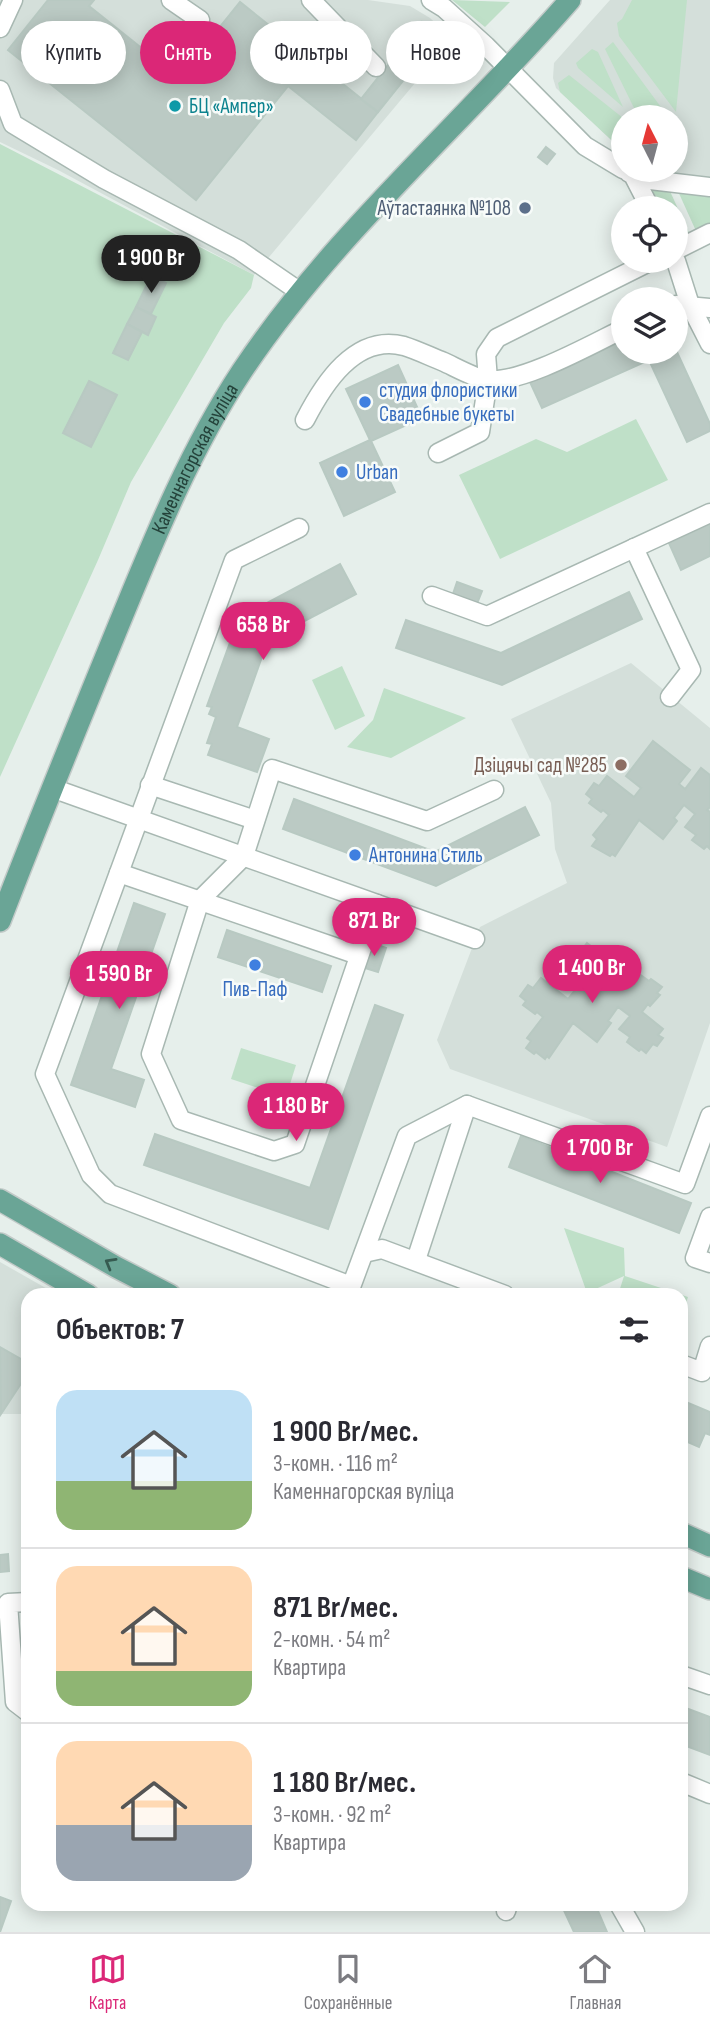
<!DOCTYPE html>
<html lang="ru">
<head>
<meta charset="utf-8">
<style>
  body { margin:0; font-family:"Sofia Sans Condensed",sans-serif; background:#f7f7f7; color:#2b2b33; height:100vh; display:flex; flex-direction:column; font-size:26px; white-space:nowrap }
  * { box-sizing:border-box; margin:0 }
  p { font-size:23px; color:#7c7c81 }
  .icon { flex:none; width:38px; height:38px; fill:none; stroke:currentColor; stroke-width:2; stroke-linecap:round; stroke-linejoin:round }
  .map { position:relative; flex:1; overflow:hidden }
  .sheet { position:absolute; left:21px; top:1288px; width:667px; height:623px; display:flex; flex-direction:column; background:#fff; border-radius:21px; box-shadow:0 4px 18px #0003 }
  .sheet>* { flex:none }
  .banner { position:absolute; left:21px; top:21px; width:668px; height:63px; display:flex; gap:14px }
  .needle { width:46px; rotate:354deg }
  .fabs { position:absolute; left:611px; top:105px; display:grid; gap:14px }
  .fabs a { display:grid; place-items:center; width:77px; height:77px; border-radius:50%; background:#fff; box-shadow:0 4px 18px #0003; font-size:35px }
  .price { position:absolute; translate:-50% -60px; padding:0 16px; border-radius:24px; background:#db2777; color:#fff; font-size:23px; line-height:46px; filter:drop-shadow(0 2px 4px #0008) }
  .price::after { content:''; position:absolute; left:50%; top:42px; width:21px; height:16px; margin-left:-10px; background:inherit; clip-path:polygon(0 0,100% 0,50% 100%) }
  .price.current { background:#222; color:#fff }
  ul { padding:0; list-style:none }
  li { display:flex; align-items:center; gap:21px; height:175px; padding:0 35px }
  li+li { border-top:2px solid #e1e1e2 }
  li span { display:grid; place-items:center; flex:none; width:196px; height:140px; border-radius:21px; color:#555 }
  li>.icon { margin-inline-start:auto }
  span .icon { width:84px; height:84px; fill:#fffc; stroke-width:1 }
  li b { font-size:30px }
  h2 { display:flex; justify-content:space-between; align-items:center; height:84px; padding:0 35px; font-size:30px }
  .chip { padding:0 24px; border-radius:32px; background:#fff; box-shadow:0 4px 18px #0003; font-size:24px; line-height:63px }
  .chip.current { background:#db2777; color:#fff }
  .tab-bar { display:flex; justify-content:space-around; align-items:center; height:98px; border-top:2px solid #e1e1e2; background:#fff; font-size:19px; color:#7c7c81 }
  .tab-bar a { display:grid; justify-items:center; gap:4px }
  .tab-bar .current { color:#db2777 }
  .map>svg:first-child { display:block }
  .built { fill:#d4dfda }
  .green { fill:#bfe0c8 }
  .building { fill:#bbcac4; stroke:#b8c9c2; stroke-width:2 }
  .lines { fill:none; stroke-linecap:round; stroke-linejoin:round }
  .minor-casing { stroke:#a8b8b2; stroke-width:21 }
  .major-casing { stroke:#c2cac8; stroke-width:24 }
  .minor { stroke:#fff; stroke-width:18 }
  .major { stroke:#6aa596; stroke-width:21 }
  .oneway { stroke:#365b51 }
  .culture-dot { fill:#0f9aa8; stroke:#f7fbf9; stroke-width:2.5 }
  .service-dot { fill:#5c6f8a; stroke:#f7fbf9; stroke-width:2.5 }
  .shop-dot { fill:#3f7fe0; stroke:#f7fbf9; stroke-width:2.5 }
  .education-dot { fill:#8d6e63; stroke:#f7fbf9; stroke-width:2.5 }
  .labels { text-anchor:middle; stroke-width:5; stroke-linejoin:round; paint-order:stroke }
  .culture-label { font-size:21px; fill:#0d838f; stroke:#f7fbf9; text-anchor:start }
  .service-label { font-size:21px; fill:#4e5e75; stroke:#f7fbf9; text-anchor:end }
  .shop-label { font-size:21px; fill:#366cbe; stroke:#f7fbf9; text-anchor:start }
  .street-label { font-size:21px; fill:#24423a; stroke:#f7fbf9 }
  .education-label { font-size:21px; fill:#785e54; stroke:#f7fbf9; text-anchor:end }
</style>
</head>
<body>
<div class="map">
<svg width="710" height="1932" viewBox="0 0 710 1932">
  <rect width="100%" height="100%" fill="#e6efeb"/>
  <g class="built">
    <polygon points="0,0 368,0 410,6 430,18 452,39 254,275 58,170 0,142"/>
    <polygon points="610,0 710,0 710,195 642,170 676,170 676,117 623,117 623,151 556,88 553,78 554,63"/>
    <polygon points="631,663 710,728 710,1023 667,1147 450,1069 437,1040 480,927 567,883 555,849 551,803 511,719"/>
    <polygon points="0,1262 58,1295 28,1295 28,1414 0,1414"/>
  </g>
  <g class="green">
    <polygon points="452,0 510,2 485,27"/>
    <polygon points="632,0 687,0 676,112 619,36 617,23 622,19"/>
    <polygon points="613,42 666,114 636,112 605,49"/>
    <polygon points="592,49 598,52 623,107 578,68 576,63"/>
    <polygon points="569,75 623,118 623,151 560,92 558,83"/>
    <polygon points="0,144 254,275 251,288 224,323 131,482 98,560 0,777"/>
    <polygon points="651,188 669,189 690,235 679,235 676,233 676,208 662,208"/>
    <polygon points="677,189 710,195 710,225 696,231"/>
    <polygon points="636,419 668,480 500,559 459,475 536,439 567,452"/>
    <polygon points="342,666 365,716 335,730 312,680"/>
    <polygon points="384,688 466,718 391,758 347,747 373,720"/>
    <polygon points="241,1048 296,1065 286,1097 231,1079"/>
    <polygon points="564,1228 624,1248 625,1276 688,1297 681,1319 681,1295 618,1295 624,1276 587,1293"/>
  </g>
  <g class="building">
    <polygon points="48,0 94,0 89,6 179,78 240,2 378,112 356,140 288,86 196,200 8,50"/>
    <polygon points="422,22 439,36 378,112 361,99"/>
    <polygon points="546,147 555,154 547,164 538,157"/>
    <polygon points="151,276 166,283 151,314 136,307"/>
    <polygon points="136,307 156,317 148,335 127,324"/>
    <polygon points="127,324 142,332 128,360 113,353"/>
    <polygon points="623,341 623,352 676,352 676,350 710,424 710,431 687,442 649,360 542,408 530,382"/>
    <polygon points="398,365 422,418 371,441 395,492 344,516 320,463 370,440 346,389"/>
    <polygon points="89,381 117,395 91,447 63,433"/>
    <polygon points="710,524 710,556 681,570 669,543"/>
    <polygon points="340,564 356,594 268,640 237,727 269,739 257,772 208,755 212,744 207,743 216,717 209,714 212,707 207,706 236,626 252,611"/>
    <polygon points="457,582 482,591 476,606 452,597"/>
    <polygon points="629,592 642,619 502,685 396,648 406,620 501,653"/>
    <polygon points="653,741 690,770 679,784 685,789 701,768 710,775 710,807 707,810 710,812 710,849 707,846 704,849 692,840 696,835 685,827 695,814 684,805 674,818 677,821 663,839 639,820 615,856 612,854 610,856 592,846 597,839 593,835 609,815 603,810 601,812 589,803 592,799 586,794 594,783 599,786 607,776 634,797 641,788 626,776"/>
    <polygon points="294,799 435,852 525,807 539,835 436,886 283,829"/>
    <polygon points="134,903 165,914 111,1069 144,1080 135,1107 71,1085"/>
    <polygon points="227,930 331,966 322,992 218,957"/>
    <polygon points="371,943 386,948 378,972 362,967"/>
    <polygon points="587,943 624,972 613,987 619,991 635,971 649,981 651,979 662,987 657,993 660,995 650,1006 648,1004 642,1012 663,1029 658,1035 663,1038 657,1046 653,1044 646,1053 641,1049 639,1051 627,1042 630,1037 619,1029 630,1016 618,1007 608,1021 611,1023 597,1042 573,1023 549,1058 547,1056 545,1059 536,1052 534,1054 526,1048 531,1041 527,1038 543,1017 537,1012 535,1014 523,1005 526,1001 520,996 528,985 533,988 541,978 568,999 575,990 560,979"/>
    <polygon points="375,1005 403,1015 328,1229 144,1165 155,1134 310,1188"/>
    <polygon points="521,1136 691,1203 679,1233 509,1167"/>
    <polygon points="0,1347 28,1363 28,1373 1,1414"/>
    <polygon points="681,1400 710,1412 710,1435 705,1433 699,1447 681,1439"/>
    <polygon points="8,1554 9,1571 0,1572 0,1555"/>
    <polygon points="683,1707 710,1717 710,1755 681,1744 681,1714"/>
    <polygon points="0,1897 11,1901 0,1932"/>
    <polygon points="561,1904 595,1904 607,1932 574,1932"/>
  </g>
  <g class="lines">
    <defs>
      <g id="minor">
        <polyline points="171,0 200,20"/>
        <polyline points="311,0 376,67"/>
        <polyline points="431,0 444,8 486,46 585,146 623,169"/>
        <polyline points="0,28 13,0"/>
        <polyline points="0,90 13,124 104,179 239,250 300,292"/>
        <polyline points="628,172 633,175 650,208"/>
        <polyline points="633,175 650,180 710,187"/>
        <polyline points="676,250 710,233"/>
        <polyline points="676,261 690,305 710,344"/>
        <polyline points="676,305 710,308"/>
        <path d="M 305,420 C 323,385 355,333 404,346 C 417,350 431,357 444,362 C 455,367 476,379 488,380 C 521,384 592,344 623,329"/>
        <polyline points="438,453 480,432 488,380 486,354 497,338 651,261"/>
        <polyline points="299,528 234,560 45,1074 91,1175 110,1194 351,1286"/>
        <polyline points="634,548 691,670 670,697"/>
        <polyline points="432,596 487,616 710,513"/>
        <polyline points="150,785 255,820"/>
        <polyline points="52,788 475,939"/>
        <polyline points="119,873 358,955"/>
        <polyline points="377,904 295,1144 274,1151 181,1120 151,1054 200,900 244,856 272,769 427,821 494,790"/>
        <polyline points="710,1217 695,1258 710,1263"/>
        <polyline points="364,1253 382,1249 505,1295"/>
        <polyline points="416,1260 467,1105"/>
        <polyline points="348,1295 407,1136 467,1105 685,1184 710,1116"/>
        <polyline points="681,1364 702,1372 710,1346"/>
        <polyline points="28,1602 8,1603 15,1702 28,1712"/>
        <polyline points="681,1675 710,1685"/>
        <polyline points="681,1782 710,1794"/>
        <polyline points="619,1904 635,1932"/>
        <polyline points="506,1911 508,1904"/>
      </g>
      <g id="major">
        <path id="s1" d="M 0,921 C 37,825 76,729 115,634 C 152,544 188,453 242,371 C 334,233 462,125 570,0"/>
        <polyline points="0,1200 116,1267 170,1295"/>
        <polyline points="0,1244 88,1295"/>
        <polyline points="681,1533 710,1546"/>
        <polyline points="681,1577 710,1589"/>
      </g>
    </defs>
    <use href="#minor" class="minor-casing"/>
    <use href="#major" class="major-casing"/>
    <use href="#minor" class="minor"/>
    <use href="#major" class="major"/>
  </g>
  <defs><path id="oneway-chevron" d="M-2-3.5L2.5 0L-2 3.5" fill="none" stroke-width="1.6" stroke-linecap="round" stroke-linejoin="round" transform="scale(1.75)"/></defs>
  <use class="oneway" href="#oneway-chevron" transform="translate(110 1263) rotate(-150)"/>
  <circle class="culture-dot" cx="175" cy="106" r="7"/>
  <circle class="service-dot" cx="525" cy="208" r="7"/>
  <g class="shop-dot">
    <circle cx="365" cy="402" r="7"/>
    <circle cx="342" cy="472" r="7"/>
    <circle cx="355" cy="855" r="7"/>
    <circle cx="255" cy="965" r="7"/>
  </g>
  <circle class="education-dot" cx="621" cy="765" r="7"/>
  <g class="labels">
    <g class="culture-label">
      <text x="189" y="113">БЦ «Ампер»</text>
    </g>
    <g class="service-label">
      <text x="511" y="215">Аўтастаянка №108</text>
    </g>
    <g class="shop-label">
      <text x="379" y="397">студия флористики<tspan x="379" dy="24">Свадебные букеты</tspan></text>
      <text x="356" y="479">Urban</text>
      <text x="369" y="862">Антонина Стиль</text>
      <text x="255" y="996" text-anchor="middle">Пив-Паф</text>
    </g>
    <g class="street-label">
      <text dy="7" stroke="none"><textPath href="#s1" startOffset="502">Каменнагорская вуліца</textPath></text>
    </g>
    <g class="education-label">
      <text x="607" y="772">Дзіцячы сад №285</text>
    </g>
  </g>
</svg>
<div class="fabs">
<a><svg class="needle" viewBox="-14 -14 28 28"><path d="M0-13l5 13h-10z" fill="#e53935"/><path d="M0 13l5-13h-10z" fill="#7c7c81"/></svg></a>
<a><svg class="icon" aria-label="locate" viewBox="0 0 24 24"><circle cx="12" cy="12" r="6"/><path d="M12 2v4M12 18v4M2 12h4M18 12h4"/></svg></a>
<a><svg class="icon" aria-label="layers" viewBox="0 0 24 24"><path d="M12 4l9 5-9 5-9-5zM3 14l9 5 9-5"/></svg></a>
</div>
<b class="price current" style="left:151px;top:295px">1 900 Br</b>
<b class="price" style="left:263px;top:662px">658 Br</b>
<b class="price" style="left:374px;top:958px">871 Br</b>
<b class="price" style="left:592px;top:1005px">1 400 Br</b>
<b class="price" style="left:119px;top:1011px">1 590 Br</b>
<b class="price" style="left:296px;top:1143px">1 180 Br</b>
<b class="price" style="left:600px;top:1185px">1 700 Br</b>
<div class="banner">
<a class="chip">Купить</a>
<a class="chip current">Снять</a>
<a class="chip">Фильтры</a>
<a class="chip">Новое</a>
</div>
<section class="sheet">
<h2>Объектов: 7<svg class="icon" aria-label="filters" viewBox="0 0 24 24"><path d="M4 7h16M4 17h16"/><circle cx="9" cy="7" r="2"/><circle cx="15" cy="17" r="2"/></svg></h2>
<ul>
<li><span style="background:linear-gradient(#bfe0f5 65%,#8fb573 0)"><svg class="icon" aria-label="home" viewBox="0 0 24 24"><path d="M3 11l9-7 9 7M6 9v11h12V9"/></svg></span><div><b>1 900 Br/мес.</b><p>3-комн. · 116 m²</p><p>Каменнагорская вуліца</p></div></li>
<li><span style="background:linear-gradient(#ffd9b3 75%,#8fb573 0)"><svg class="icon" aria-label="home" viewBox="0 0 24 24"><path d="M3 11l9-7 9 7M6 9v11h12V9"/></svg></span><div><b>871 Br/мес.</b><p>2-комн. · 54 m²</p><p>Квартира</p></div></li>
<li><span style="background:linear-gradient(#ffd9b3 60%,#9aa5b1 0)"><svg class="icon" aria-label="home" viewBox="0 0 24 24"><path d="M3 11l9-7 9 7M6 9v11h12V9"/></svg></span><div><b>1 180 Br/мес.</b><p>3-комн. · 92 m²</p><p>Квартира</p></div></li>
</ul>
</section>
</div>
<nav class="tab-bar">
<a class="current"><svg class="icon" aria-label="map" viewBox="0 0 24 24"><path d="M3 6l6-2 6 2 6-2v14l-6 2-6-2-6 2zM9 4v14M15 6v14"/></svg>Карта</a>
<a><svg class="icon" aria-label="saved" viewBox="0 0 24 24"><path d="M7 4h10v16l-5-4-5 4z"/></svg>Сохранённые</a>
<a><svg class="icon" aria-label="home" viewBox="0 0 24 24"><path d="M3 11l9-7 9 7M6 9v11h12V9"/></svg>Главная</a>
</nav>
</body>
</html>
